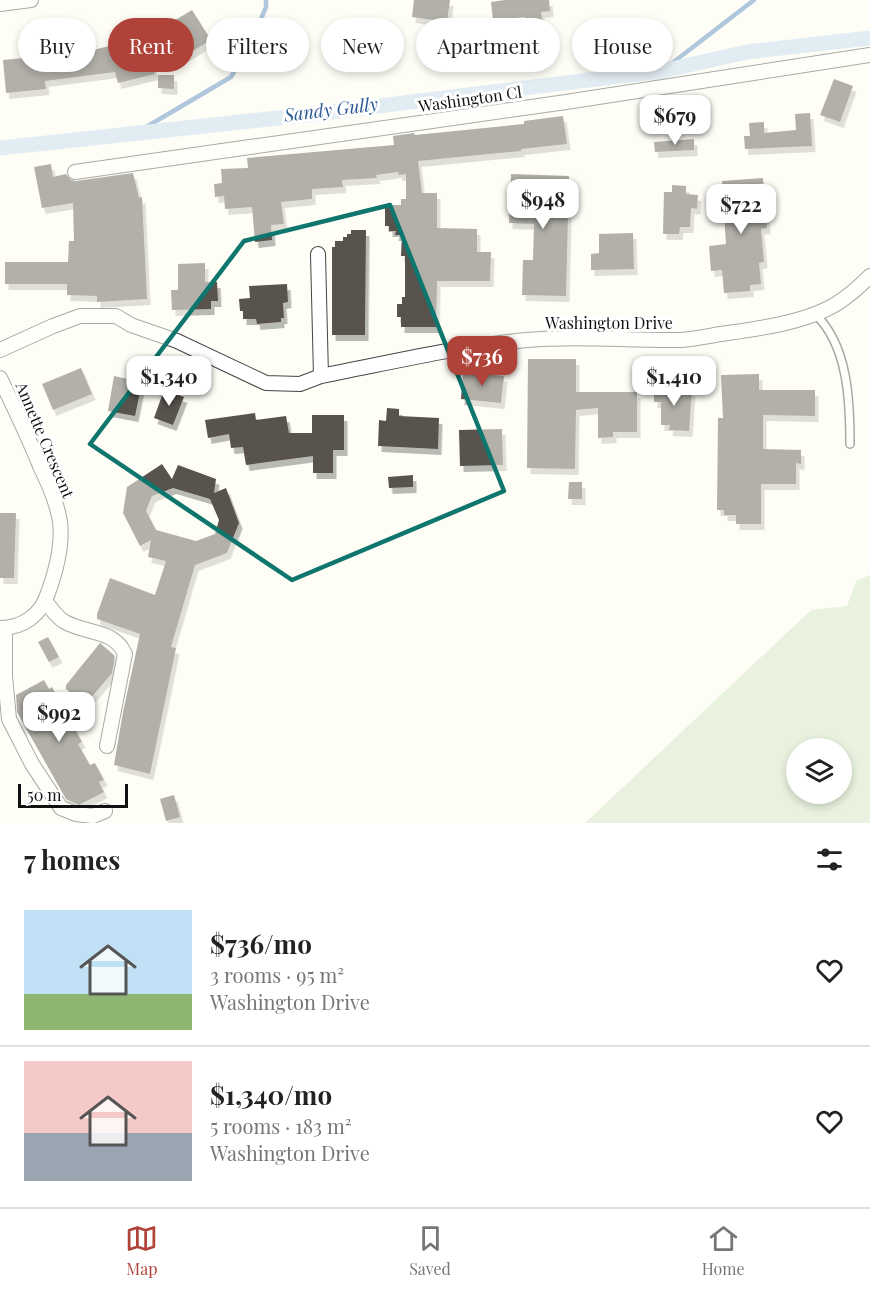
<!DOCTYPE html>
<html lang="en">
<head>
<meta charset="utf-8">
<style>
  body { margin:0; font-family:"Playfair Display",serif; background:#f6f6f6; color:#222; height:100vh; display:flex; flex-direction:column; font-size:22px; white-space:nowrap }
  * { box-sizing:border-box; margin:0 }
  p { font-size:20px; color:#767676 }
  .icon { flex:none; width:33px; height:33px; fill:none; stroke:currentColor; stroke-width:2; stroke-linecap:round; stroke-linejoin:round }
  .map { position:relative; height:823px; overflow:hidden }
  .details { display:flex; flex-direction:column; background:#fff; flex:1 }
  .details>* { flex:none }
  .guide { position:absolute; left:18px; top:18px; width:834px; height:54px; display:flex; gap:12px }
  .controls { position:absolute; left:786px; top:738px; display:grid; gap:12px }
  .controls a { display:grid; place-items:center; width:66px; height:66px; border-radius:50%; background:#fff; box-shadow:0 3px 9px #0003; font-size:30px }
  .scale { position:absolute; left:18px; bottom:15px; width:110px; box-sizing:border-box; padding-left:6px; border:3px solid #111; border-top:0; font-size:16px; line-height:21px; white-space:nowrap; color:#111; -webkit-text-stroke:4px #fff; paint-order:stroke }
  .price { position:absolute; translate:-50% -51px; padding:0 14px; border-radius:12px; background:#fff; color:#222; font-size:20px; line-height:39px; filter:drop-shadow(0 2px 3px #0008) }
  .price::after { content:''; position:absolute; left:50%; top:36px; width:18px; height:14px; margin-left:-9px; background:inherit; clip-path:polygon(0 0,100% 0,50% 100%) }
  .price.current { background:#b04339; color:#fff }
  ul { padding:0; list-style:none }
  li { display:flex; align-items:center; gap:18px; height:150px; padding:0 24px }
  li+li { border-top:2px solid #e0e0e0 }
  li span { display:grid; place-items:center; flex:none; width:168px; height:120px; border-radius:0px; color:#555 }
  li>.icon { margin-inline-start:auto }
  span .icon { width:72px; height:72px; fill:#fffc; stroke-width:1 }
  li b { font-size:26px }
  h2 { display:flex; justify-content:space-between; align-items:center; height:72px; padding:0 24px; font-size:26px }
  .tag { padding:0 21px; border-radius:27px; background:#fff; box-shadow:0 3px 9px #0003; font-size:21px; line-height:54px }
  .tag.current { background:#b04339; color:#fff }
  .tabs { display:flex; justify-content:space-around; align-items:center; height:84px; border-top:2px solid #e0e0e0; background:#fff; font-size:16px; color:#767676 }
  .tabs a { display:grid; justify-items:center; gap:3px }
  .tabs .current { color:#b04339 }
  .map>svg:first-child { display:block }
  .green { fill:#d0e5c2; fill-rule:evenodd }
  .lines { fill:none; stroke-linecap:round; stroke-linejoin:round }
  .stream { stroke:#5084bd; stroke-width:4.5 }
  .canal { stroke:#c0d8ef; stroke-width:15 }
  .building { fill:#58534e; fill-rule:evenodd; filter:url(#shadow) }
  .service-casing { stroke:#444; stroke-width:10 }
  .minor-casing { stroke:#444; stroke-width:16 }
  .service { stroke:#fff; stroke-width:7 }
  .minor { stroke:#fff; stroke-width:14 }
  .marked { fill:none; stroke:#0f766e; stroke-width:4.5; stroke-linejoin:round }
  .labels { text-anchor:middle; stroke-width:6; stroke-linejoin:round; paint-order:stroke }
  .street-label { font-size:16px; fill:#111; stroke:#fff }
  .water-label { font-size:18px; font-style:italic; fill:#285794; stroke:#fff }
</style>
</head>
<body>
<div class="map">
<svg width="870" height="823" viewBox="0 0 870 823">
  <defs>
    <filter id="shadow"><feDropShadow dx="3.5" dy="6" stdDeviation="0" flood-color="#0004"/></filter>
  </defs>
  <rect width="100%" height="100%" fill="#fefdf6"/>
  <path class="green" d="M 870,575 L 870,823 L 585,823 L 811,610 L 847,606 L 856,581 ZM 796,748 L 842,748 L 842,794 L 796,794 Z"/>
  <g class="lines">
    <g class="stream">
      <polyline points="662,71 754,0"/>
      <polyline points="136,133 231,77 252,41 266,7 266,0"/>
    </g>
    <polyline class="canal" points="0,148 306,115 662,71 747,52 870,38"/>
  </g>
  <g class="building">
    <polygon points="414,0 450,0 447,22 412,17"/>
    <polygon points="505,0 549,0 550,11 541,12 543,28 526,30 525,17 493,20 491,2"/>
    <polygon points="192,10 211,40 181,58 162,28"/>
    <polygon points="146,37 155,74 118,83 115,72 45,81 46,89 6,93 3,60 55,55 54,48 92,42 93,50"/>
    <polygon points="158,75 174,75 174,89 158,88"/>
    <polygon points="834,79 853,86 840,122 820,115"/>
    <polygon points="810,113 812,146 745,149 744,136 750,136 749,123 764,122 764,133 796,130 795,114"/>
    <polygon points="563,116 567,144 521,149 521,151 418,161 422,193 437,193 437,228 477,229 477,252 491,252 490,281 437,281 436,327 401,327 401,317 397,317 397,304 402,304 402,297 405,297 405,256 401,256 402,235 395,235 396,231 389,231 389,226 385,226 385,205 401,205 401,199 406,199 406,174 399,175 398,172 376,175 377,178 342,180 343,187 312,189 312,199 281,202 284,224 271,225 272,240 255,242 252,207 225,209 224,196 215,197 214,184 222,183 221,169 248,168 247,158 394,145 393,136 414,133 415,135 524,124 524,121"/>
    <polygon points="694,139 694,150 655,152 654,142"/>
    <polygon points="51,164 53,177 66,174 71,180 76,181 133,173 139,198 142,197 147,299 97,302 97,296 67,295 67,284 5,284 5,262 68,262 69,241 74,241 73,203 42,208 34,167"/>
    <polygon points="511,174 569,176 566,296 522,295 523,260 533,260 534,224 509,223"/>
    <polygon points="763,178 767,228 761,229 764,262 759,263 761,284 750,285 750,291 724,293 722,270 711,271 709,246 726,244 722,181"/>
    <polygon points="672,185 686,186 686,194 698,195 697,209 691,208 690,227 680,227 679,234 663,234 664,192 672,192"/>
    <polygon points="351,230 366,230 365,335 332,335 332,247 335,247 335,241 343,241 343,237 347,237 347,234 351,234"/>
    <polygon points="633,233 634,269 591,270 591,254 599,253 599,234"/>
    <polygon points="205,263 205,282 217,282 218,301 211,301 211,309 172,310 171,290 178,290 178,264"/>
    <polygon points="287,284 288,302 283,303 284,318 281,318 281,322 257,324 256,319 243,319 243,311 240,311 239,299 250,298 249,286"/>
    <polygon points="528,359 576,359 576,392 637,392 637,432 613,432 613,437 598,438 598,408 576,410 575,469 527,468"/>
    <polygon points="81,368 92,394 53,410 42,384"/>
    <polygon points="463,372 504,376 501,403 461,399"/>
    <polygon points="759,374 759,390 815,390 815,416 763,415 763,449 801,450 801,464 796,463 796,484 761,484 761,524 736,524 736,515 724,515 724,510 717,510 718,418 723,418 721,375"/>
    <polygon points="114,376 142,382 135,416 108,411"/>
    <polygon points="654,386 667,386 667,389 692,390 689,431 669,430 670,425 661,425 661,402 654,402"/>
    <polygon points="164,390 184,397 173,425 154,418"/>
    <polygon points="387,408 399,409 399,416 439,418 438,449 378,446 379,420 386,421"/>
    <polygon points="255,413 256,420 286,416 289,433 312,433 312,415 344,415 344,450 333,450 333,473 313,473 313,456 246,465 243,447 231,448 229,434 208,438 205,420"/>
    <polygon points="502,429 503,465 460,466 459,430"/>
    <path d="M 162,464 L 172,479 L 178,465 L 216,479 L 214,493 L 226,488 L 239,523 L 227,553 L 195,565 L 171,647 L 176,648 L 150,774 L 114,765 L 123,712 L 140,634 L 97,619 L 97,614 L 110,578 L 155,595 L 166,561 L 148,557 L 151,540 L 140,546 L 123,513 L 127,487 ZM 173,488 L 210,499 L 219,520 L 215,534 L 196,541 L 156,530 L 146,511 L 152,496 Z"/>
    <polygon points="413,475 413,487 389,488 388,477"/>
    <polygon points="569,482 582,482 582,499 568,499"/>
    <polygon points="0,513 16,513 14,578 0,578"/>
    <polygon points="48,637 59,657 49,662 38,642"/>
    <polygon points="100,643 115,656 112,673 85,705 66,689 66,685"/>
    <polygon points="44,680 49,689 52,687 82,742 78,744 90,765 95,763 104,780 99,782 104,792 79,805 66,799 17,712 16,695"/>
    <polygon points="174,795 180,817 166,821 160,799"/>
  </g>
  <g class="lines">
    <defs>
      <path id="service" d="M 815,314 C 848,345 850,401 850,444"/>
      <g id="minor">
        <polyline points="0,4 31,0"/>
        <polyline points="75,172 566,102 870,55"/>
        <polyline points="318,254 321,376"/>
        <path d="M 0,350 L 53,326 L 80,316 L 116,316 L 131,325 L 177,341 L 266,383 L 300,384 L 321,376 C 389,363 458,346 527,340 C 578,335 629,341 681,340 C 694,339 708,336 721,334 C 755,329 796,324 827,309 C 844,301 857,289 870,276"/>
        <path d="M 0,378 C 14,407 28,436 40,466 C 48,483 57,502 60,522 C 63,546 56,571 48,593 C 41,615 23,628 0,628"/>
        <path d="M 45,601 C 51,608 57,618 65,622 C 86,634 114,629 125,654 L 107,746"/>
        <polyline points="5,628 5,676 9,719 32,764 61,808 76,814 93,816 105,811"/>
      </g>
    </defs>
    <use href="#service" class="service-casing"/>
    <use href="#minor" class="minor-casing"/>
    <use href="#service" class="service"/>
    <use href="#minor" class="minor"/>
  </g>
  <path d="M0 0H870V823H0ZM 390,205 L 504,491 L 292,580 L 90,444 L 244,241 Z" fill="#fefdf6" fill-opacity=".55" fill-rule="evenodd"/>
  <path class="marked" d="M 390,205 L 504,491 L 292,580 L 90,444 L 244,241 Z"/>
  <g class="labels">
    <g class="street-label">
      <text transform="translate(470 99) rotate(-8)" y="6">Washington Cl</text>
      <text x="609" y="329">Washington Drive</text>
      <text transform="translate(45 440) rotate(67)" y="6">Annette Crescent</text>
    </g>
    <g class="water-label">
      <text transform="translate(331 110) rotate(-7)" y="6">Sandy Gully</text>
    </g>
  </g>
</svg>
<div class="controls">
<a><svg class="icon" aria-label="layers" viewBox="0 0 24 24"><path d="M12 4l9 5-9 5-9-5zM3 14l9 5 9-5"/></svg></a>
</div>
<div class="scale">50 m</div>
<b class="price" style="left:675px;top:146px">$679</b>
<b class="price" style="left:543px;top:230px">$948</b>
<b class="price" style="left:741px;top:235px">$722</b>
<b class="price current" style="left:482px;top:387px">$736</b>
<b class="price" style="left:169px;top:407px">$1,340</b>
<b class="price" style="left:674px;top:407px">$1,410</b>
<b class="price" style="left:59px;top:743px">$992</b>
<div class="guide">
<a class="tag">Buy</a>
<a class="tag current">Rent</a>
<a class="tag">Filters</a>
<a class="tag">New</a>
<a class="tag">Apartment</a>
<a class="tag">House</a>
</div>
</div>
<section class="details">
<h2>7 homes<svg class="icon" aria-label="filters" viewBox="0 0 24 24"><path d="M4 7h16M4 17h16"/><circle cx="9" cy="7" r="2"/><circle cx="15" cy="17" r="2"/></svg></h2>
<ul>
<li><span style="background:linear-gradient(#bfe0f5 70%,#8fb573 0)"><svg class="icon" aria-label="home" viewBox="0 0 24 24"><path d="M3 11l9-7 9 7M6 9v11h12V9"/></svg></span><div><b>$736/mo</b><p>3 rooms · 95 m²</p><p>Washington Drive</p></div><svg class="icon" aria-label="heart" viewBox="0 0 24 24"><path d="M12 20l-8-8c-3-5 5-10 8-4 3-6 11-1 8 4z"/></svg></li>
<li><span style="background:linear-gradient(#f6c9c9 60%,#9aa5b1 0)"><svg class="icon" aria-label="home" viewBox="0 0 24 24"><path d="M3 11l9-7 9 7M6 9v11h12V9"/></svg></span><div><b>$1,340/mo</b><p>5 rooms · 183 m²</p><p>Washington Drive</p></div><svg class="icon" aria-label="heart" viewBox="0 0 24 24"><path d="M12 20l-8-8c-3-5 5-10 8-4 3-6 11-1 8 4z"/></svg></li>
</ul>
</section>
<nav class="tabs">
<a class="current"><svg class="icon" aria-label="map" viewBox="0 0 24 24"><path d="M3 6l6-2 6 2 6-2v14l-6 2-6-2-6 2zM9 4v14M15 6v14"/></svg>Map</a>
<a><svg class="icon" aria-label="saved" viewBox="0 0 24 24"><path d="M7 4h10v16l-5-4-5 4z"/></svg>Saved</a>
<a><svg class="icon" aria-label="home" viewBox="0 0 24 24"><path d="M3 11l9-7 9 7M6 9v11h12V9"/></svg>Home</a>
</nav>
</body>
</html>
